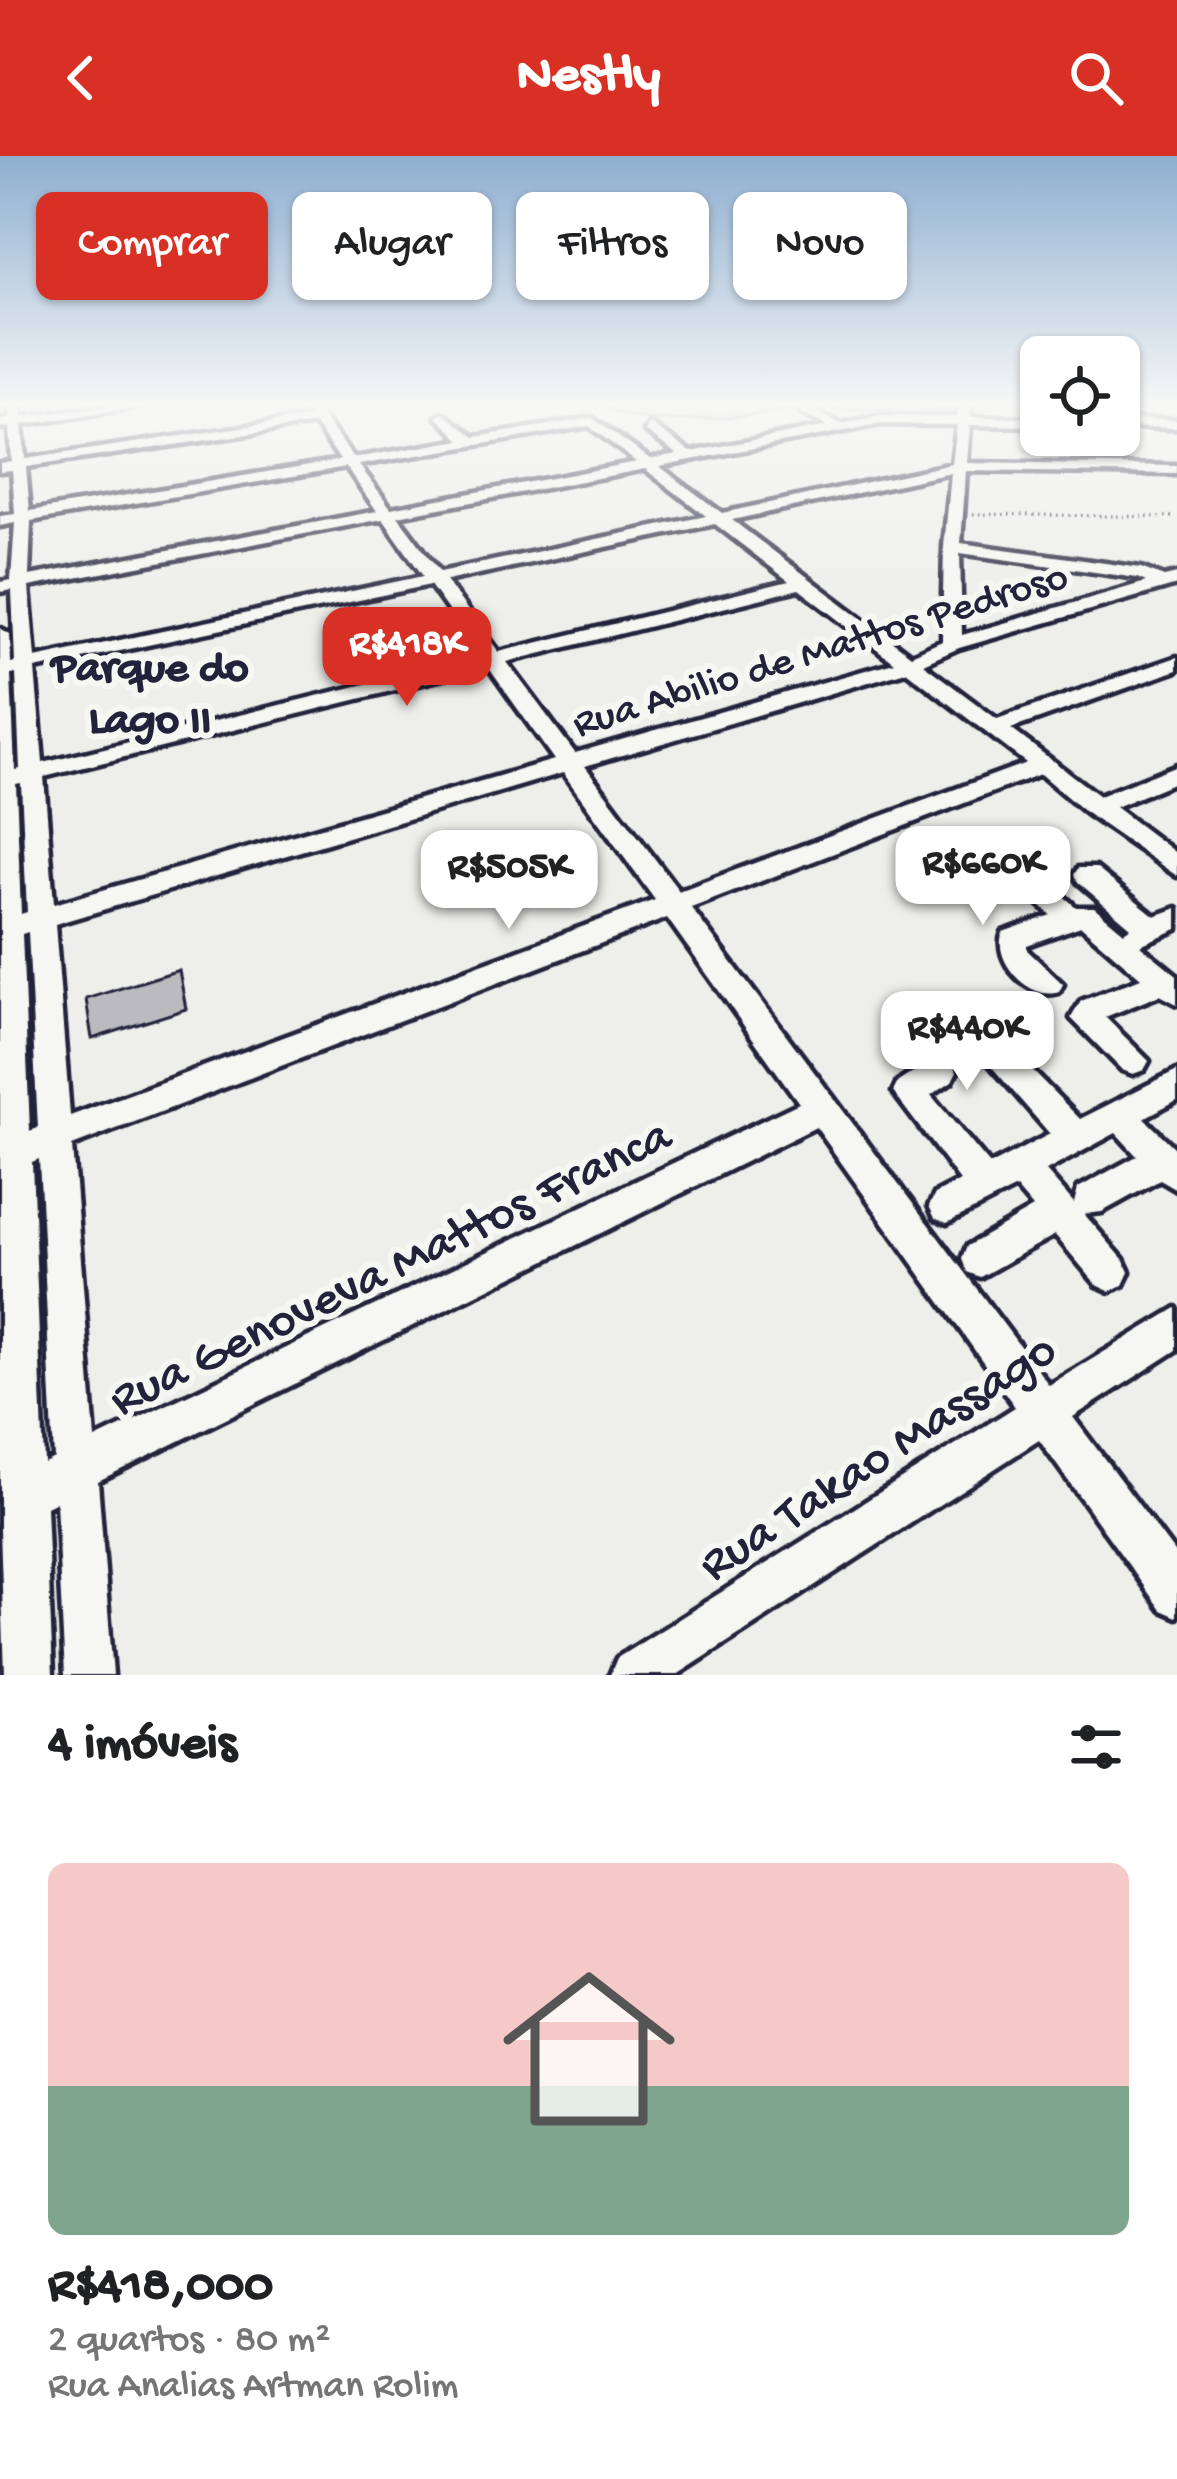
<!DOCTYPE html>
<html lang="pt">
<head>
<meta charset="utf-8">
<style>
  body { margin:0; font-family:"Gochi Hand",sans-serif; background:#f2f2f2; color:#202124; height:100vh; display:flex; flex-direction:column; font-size:45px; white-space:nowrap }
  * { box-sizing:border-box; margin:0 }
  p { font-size:39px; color:#757577 }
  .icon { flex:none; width:66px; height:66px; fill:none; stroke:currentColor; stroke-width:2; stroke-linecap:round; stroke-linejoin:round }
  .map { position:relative; height:1519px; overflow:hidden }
  .panel { display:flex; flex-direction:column; background:#fff; flex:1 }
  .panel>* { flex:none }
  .banner { position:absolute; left:36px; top:36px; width:1107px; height:108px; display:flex; gap:24px }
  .buttons { position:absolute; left:1020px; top:180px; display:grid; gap:24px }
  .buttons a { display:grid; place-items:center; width:120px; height:120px; border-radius:18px; background:#fff; box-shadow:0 3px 9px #0004; font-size:60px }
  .price { position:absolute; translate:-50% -102px; padding:0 27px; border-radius:24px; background:#fff; color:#222; font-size:39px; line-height:78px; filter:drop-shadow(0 3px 6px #0008) }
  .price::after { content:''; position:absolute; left:50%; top:72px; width:36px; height:27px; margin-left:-18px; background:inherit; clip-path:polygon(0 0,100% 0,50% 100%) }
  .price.selected { background:#d93025; color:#fff }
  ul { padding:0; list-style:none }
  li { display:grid; align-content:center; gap:24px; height:636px; padding:0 48px }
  li span { display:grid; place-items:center; height:372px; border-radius:18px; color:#555 }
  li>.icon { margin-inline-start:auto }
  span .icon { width:216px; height:216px; fill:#fffc; stroke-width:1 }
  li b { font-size:51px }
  h2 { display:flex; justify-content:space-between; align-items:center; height:144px; padding:0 48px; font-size:51px }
  .pill { padding:0 42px; border-radius:18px; background:#fff; box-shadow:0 3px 9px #0004; font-size:42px; line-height:108px }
  .pill.selected { background:#d93025; color:#fff }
  header { display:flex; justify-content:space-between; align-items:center; height:156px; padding:0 48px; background:#d93025; color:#fff; font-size:54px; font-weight:800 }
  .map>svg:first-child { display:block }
  .green { fill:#d0d0d1; stroke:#797986; stroke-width:3 }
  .building { fill:#bbbbbf; stroke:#22223b; stroke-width:3 }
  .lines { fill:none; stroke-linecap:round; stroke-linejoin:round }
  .minor-casing { stroke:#22223b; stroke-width:9 }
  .path { stroke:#22223b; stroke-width:3; stroke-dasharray:1.5 4.5; stroke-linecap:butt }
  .minor { fill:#f6f6f2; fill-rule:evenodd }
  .labels { text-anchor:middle; stroke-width:12; stroke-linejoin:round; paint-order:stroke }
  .street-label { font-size:42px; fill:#22223b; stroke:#f6f6f2 }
  .far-district-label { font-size:45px; font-weight:bold; fill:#22223b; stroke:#f6f6f2 }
  .near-street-label { font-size:51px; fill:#22223b; stroke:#f6f6f2 }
</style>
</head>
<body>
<header><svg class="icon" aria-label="back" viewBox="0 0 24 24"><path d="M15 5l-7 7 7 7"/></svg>Nestly<svg class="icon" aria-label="search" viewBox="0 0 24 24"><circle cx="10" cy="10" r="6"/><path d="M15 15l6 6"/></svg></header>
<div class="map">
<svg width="1177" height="1519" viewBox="0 0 1177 1519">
  <rect width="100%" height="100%" fill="#eeeeeb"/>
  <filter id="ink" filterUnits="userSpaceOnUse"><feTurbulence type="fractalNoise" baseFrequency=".00833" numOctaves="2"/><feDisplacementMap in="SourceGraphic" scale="24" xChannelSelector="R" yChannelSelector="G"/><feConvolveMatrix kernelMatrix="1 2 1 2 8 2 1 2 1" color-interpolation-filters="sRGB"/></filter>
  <g filter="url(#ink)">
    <path class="green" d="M 602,248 L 965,248 C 945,263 852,251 820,252 C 767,254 646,281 602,248 Z"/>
    <polygon class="building" points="179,814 186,853 92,883 86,843"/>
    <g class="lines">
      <defs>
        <g id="minor">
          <path d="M 8,248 L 20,248 L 22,261 L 124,248 L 155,248 L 22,269 L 25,303 L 310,261 L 301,248 L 313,248 L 354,302 L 461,284 L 437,261 L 443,257 L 475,281 L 592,262 L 650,303 L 677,298 L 645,275 L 650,268 L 691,296 L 827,270 L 801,257 L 806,250 L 841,268 L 881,260 L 957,261 L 959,248 L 971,248 L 970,261 L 1041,262 L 1041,270 L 970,269 L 967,307 L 1177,310 L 1177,318 L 966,315 L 961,387 L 1141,412 L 1164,421 L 1177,418 L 1177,429 L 959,492 L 923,508 L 997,563 L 1177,501 L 1177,514 L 1011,573 L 1099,640 L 1177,609 L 1177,625 L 1115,651 L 1177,698 L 1177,720 L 1086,657 L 1040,618 L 691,752 L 1049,1229 L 1177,1152 L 1177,1194 L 1073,1261 L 1177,1400 L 1177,1461 L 1161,1454 L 1039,1284 L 677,1519 L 610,1519 L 617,1502 L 1015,1251 L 816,971 L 98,1325 L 113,1519 L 65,1519 L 56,1346 L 46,1351 L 53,1519 L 5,1519 L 0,1373 L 0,472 L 10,478 L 11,507 L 15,506 L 12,434 L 0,436 L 0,426 L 11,424 L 15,367 L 0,370 L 0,360 L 15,358 L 12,314 L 0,315 L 0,307 L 11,305 L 9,271 L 0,272 L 0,264 L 9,263 ZM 315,268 L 340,304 L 30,355 L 26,311 ZM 881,268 L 957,269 L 952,308 L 722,357 L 659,310 ZM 589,270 L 636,306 L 391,352 L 359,309 ZM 346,311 L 377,355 L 29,420 L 31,365 ZM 645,313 L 706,360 L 440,416 L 398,360 ZM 951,317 L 944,391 L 942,485 L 911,499 L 732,364 ZM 383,363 L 423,420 L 35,502 L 29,431 ZM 715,368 L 789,425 L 499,496 L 446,425 ZM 960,397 L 1137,422 L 1146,426 L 962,479 ZM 430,429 L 480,500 L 43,607 L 35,513 ZM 799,433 L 894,506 L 575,597 L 507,506 ZM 488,511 L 554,604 L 54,748 L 44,621 ZM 906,515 L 1026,607 L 679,735 L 585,610 ZM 16,518 L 20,613 L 15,614 L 11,519 ZM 563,617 L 655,744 L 70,960 L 55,768 ZM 21,627 L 27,756 L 21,758 L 16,628 ZM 667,762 L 799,947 L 95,1283 L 72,990 ZM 28,776 L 38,972 L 30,975 L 22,778 ZM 39,1003 L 54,1302 L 44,1307 L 32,1006 Z"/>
          <polygon points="1119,263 1177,264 1177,272 1119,271"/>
          <path d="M 1003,692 L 1012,695 L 1076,751 L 1094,751 L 1124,776 L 1131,771 L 1078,726 L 1074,719 L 1078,712 L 1096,712 L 1155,760 L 1177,752 L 1177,773 L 1140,789 L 1177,819 L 1177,848 L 1160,839 L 1105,861 L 1149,905 L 1144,914 L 1133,918 L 1122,914 L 1071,862 L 1081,845 L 1141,822 L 1081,770 L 1027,789 L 1027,794 L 1063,828 L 1059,836 C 1030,846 991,804 1003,776 L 1051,759 L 994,707 L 990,701 L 994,695 Z"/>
          <path d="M 1025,862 L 1036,866 L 1040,875 L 1036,884 L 1013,895 L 1080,963 L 1177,914 L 1177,944 L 1144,962 L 1177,994 L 1177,1034 L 1160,1024 L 1102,1056 L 1084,1058 L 1123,1103 L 1129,1116 L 1123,1129 L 1110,1135 L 1097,1129 L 1055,1079 L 980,1121 L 967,1116 L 962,1103 L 967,1090 L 1033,1052 L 1016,1032 L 947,1067 L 935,1062 L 929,1050 L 935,1038 L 960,1025 L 893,936 L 898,926 L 920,912 L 900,883 L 904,874 C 928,866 947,895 957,915 L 952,925 L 931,939 L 990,1009 L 1050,978 L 978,895 L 982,881 ZM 1116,977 L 1137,1000 L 1078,1032 L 1074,1047 L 1046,1015 Z"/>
        </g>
      </defs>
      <use href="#minor" class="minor-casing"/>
      <polyline class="path" points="973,358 1177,361"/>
      <use href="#minor" class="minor"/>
    </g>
  </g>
  <linearGradient id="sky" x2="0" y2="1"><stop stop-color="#8eafd1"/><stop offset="0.54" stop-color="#f7f7f6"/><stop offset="1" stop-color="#f7f7f6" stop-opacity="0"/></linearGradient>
  <rect width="1177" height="460" fill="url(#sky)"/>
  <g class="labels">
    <g class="street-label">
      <text transform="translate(819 490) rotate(-17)" y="15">Rua Abilio de Mattos Pedroso</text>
    </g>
    <g class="far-district-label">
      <text x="150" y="523">Parque do<tspan x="150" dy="52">Lago II</tspan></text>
    </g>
    <g class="near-street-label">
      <text transform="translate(388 1107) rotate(-26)" y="18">Rua Genoveva Mattos Franca</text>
      <text transform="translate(875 1297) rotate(-33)" y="18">Rua Takao Massago</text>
    </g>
  </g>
</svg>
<div class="buttons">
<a><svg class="icon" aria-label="locate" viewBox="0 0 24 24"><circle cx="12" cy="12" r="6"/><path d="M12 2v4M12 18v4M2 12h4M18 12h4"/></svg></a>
</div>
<b class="price selected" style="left:407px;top:553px">R$418K</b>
<b class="price" style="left:983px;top:772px">R$660K</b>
<b class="price" style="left:509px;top:776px">R$505K</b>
<b class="price" style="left:967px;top:937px">R$440K</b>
<div class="banner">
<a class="pill selected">Comprar</a>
<a class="pill">Alugar</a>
<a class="pill">Filtros</a>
<a class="pill">Novo</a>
</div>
</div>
<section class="panel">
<h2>4 imóveis<svg class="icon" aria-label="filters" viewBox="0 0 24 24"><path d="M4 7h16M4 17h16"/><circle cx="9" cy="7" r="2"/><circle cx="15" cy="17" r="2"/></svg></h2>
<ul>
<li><span style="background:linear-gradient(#f6c9c9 60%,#7fa58c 0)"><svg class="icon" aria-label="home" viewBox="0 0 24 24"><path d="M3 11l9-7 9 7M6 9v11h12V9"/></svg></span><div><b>R$418,000</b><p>2 quartos · 80 m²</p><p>Rua Analias Artman Rolim</p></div></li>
</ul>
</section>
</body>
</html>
